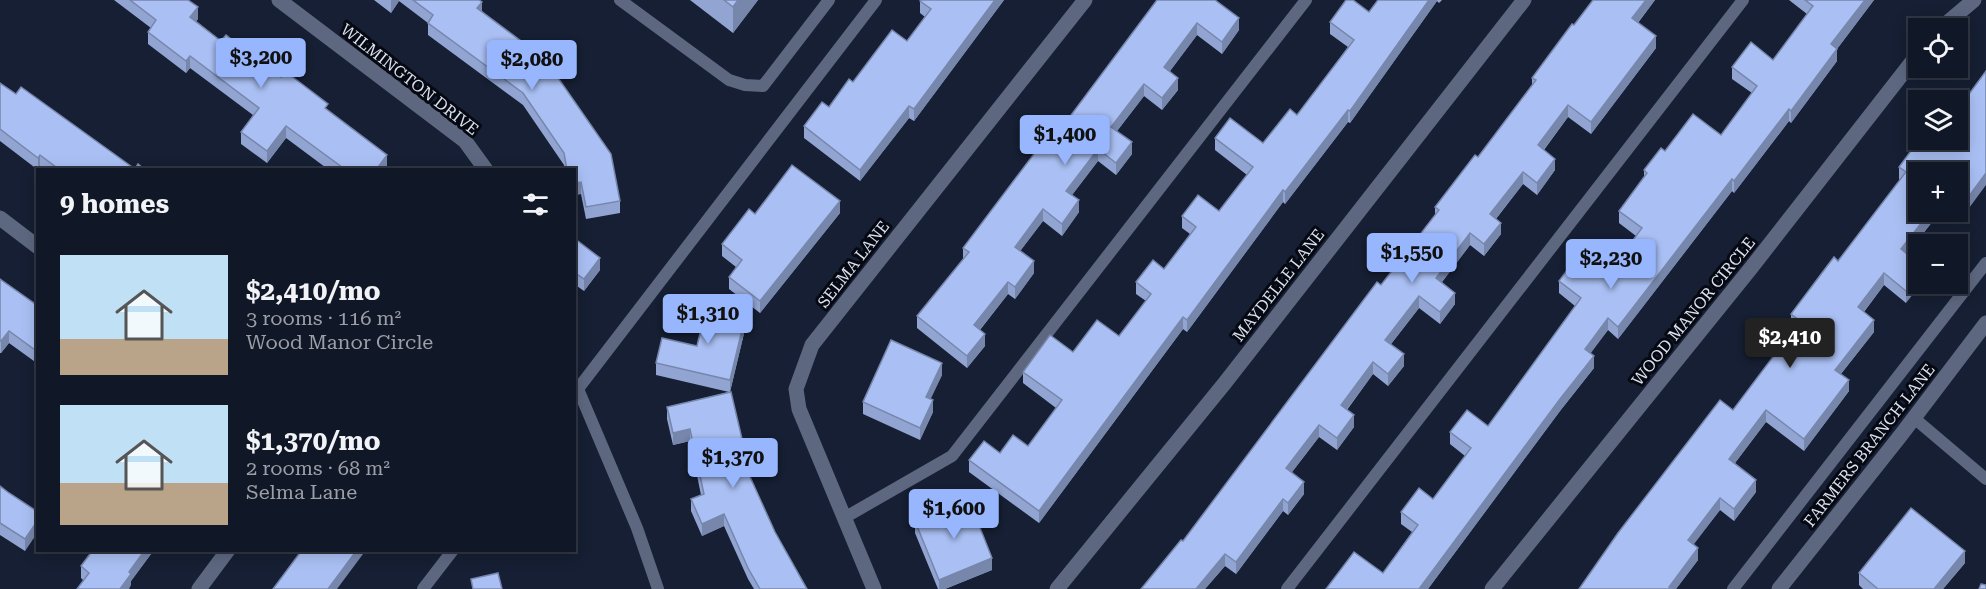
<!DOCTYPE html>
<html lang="en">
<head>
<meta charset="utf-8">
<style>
  body { margin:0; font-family:"Roboto Serif",serif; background:#1e2432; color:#f1f3f6; height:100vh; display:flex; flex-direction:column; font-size:22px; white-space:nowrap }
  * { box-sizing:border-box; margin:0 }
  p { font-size:20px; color:#9c9fa7 }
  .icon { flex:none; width:33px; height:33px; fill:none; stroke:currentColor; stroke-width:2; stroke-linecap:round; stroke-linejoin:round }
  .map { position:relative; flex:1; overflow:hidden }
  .sheet { position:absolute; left:36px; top:168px; width:540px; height:384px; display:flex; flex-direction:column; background:#101726; border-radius:0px; box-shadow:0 3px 15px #0003,0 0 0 2px #303643 }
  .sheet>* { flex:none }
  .fabs { position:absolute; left:1908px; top:18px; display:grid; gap:12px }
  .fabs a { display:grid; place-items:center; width:60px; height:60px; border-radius:0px; background:#101726; box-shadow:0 3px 15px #0003,0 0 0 2px #303643; font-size:30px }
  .price { position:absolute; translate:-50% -51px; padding:0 14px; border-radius:6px; background:#97b6fd; color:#111; font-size:20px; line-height:39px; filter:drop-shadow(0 2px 3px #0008) }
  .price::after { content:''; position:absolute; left:50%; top:36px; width:18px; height:14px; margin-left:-9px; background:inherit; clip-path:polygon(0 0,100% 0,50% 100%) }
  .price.active { background:#222; color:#fff }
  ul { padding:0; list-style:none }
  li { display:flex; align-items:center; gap:18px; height:150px; padding:0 24px }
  li span { display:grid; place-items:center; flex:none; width:168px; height:120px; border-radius:0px; color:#555 }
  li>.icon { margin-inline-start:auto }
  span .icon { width:72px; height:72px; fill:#fffc; stroke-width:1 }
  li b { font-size:26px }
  h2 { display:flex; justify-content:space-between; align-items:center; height:72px; padding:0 24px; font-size:26px }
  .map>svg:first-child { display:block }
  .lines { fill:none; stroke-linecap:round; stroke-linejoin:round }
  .service { stroke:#5d6880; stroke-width:12 }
  .minor { stroke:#5d6880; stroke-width:15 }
  .tertiary { stroke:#5d6880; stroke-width:15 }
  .wall { fill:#92a5d2 }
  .shaded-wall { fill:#7786ab }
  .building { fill:#aac0f4; stroke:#7786ab; stroke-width:1.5 }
  .labels { text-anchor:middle; stroke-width:6; stroke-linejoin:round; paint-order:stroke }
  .street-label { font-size:16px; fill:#dce3f1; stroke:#060912 }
</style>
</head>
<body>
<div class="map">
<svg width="1986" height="589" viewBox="0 0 1986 589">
  <rect width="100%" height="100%" fill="#161f33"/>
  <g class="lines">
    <g class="service">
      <polyline points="620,0 729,80 745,85 763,86 829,0"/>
      <polyline points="578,389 637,528 658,589"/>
      <polyline points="574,394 876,0"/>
      <polyline points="1914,418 1986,479"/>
      <polyline points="844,518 952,456 1306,0"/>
      <polyline points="423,589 453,550"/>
      <polyline points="1287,589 1743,0"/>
      <polyline points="1733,589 1986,263"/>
    </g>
    <g class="minor">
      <polyline points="279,0 465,141 486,170"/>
      <polyline points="1941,28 1974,0"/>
      <polyline points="0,218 38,247"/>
      <polyline points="199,589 228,550"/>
      <polyline points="874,589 799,409 796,389 812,345 1085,0"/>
      <polyline points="1057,589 1224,384 1524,0"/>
      <polyline points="1492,589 1751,268 1918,54"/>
    </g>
    <polyline class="tertiary" points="1779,589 1901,435 1986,323"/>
  </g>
  <g class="wall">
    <polygon points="114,0 188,0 198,19 196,21 221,41 281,77 328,110 387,167 385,170 329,170 286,138 267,163 241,144 241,132 253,115 190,68 186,73 148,44 148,32 151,28"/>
    <polygon points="374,0 479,0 482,11 620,201 620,213 586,219 581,194 574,195 574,170 565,170 564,165 523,105 428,35 428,23 399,1 391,13"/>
    <polygon points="690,0 758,0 733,33"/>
    <polygon points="1004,0 914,121 909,118 860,181 804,138 804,126 829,107 853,82 907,41 925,17 920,13 920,1"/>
    <polygon points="1157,0 1239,30 1222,54 1197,35 1170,71 1178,90 1162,110 1144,96 1117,131 1132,154 1116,175 1098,161 1072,195 1079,212 1062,236 1043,221 1020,251 1034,273 1015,299 1008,294 980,330 985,346 967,368 917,328 917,316 963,260 963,248 1054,138"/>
    <polygon points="1378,0 1442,0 1439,3 1437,1 1350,123 1348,122 1285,204 1283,202 1187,332 1183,329 1039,523 969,472 969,460 1028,446 1056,408 1023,383 1023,372 1119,336 1146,301 1136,294 1136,282 1164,269 1190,234 1182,228 1182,216 1219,211 1247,175 1215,150 1215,138 1263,143 1297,115 1348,47 1330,34 1330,22 1369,12"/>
    <polygon points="1655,0 1638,23 1656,48 1591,134 1568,117 1544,150 1555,170 1537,195 1523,184 1496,219 1501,234 1484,256 1470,245 1442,282 1455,304 1440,324 1419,308 1391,344 1404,366 1388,386 1373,374 1347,410 1354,427 1337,450 1319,437 1292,472 1304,494 1288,515 1283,511 1236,574 1225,566 1205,589 1141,589 1183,541 1381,285 1435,215 1435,207 1478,157 1532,85 1532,78 1574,25"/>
    <polygon points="1789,0 1874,0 1837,49 1837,61 1791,123 1789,121 1734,193 1732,191 1618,339 1608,330 1590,353 1594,368 1560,411 1428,589 1326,589 1383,573 1412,532 1401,524 1401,512 1433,499 1465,456 1450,444 1450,432 1488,426 1575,306 1559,293 1559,281 1605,278 1636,236 1619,223 1619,211 1644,177 1644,170 1665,151 1721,135 1752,93 1732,79 1732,67 1773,60 1807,14"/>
    <polygon points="1986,71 1958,223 1942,212 1958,212 1958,172 1918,212 1940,212 1907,254 1906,303 1884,285 1864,312 1874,332 1841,374 1849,391 1804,451 1766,422 1735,463 1756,492 1734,521 1720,510 1693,544 1698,560 1676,589 1579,589 1733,410 1795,329 1791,326 1791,314 1838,261 1900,180 1899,179 1899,167 1958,140"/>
    <polygon points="0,83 16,94 135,169 145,170 44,170 40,167 38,170 0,141"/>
    <polygon points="840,213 760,313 729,289 729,277 736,267 722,256 722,244 755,214"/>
    <polygon points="574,238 600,270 584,291 574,284"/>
    <polygon points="0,279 38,306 38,364 9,343 1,353 0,353"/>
    <polygon points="746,325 730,392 746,467 775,532 807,589 754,589 748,579 724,526 702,536 691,511 691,499 701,495 690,441 673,445 667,419 667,407 729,392 656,375 656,363 697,346"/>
    <polygon points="942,375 930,399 933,412 920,440 863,414 863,402"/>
    <polygon points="0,486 9,493 38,512 25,551 0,535"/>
    <polygon points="915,521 992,570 945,589 938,589 915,533"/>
    <polygon points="93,550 154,550 131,581 131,585 83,580 81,578 81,566"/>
    <polygon points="1965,563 1943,589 1863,589 1859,585 1859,573"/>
  </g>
  <g class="shaded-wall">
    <polygon points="391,0 399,0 399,1 391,13"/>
    <polygon points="738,0 758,0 733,33 733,7"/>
    <polygon points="995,0 1004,0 914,121 914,109"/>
    <polygon points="1429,0 1437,0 1437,1 1350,123 1350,111"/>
    <polygon points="1646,0 1655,0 1632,30 1632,18"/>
    <polygon points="1865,0 1874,0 1837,49 1837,61 1791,123 1791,111 1831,44"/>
    <polygon points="482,2 482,14 477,8"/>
    <polygon points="198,7 198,19 190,29 190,17"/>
    <polygon points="1239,18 1239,30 1222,54 1222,42"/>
    <polygon points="1197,23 1197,35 1164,79 1164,67"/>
    <polygon points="1656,36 1656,48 1591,134 1591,122"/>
    <polygon points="190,56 190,68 186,73 186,61"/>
    <polygon points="1178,78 1178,90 1162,110 1162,98"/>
    <polygon points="1144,84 1144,96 1111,139 1111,127"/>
    <polygon points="1568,105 1568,117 1538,157 1538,145"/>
    <polygon points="909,106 909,118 860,181 860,170"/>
    <polygon points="1789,109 1789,121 1734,193 1734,181"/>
    <polygon points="1348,110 1348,122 1285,204 1285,192"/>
    <polygon points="286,126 286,138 267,163 267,151"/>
    <polygon points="1132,142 1132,154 1116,175 1116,163"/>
    <polygon points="1098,149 1098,161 1066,203 1066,191"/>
    <polygon points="40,155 40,167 38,170 38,158"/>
    <polygon points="387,155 387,167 385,170 376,170"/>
    <polygon points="1555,159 1555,170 1537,195 1537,183"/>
    <polygon points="1523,172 1523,184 1490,226 1490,214"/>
    <polygon points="1986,173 1986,185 1958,223 1958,211"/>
    <polygon points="1732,179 1732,191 1618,339 1618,327"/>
    <polygon points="581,182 581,194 574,195 574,183"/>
    <polygon points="1283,190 1283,202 1187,332 1187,320"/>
    <polygon points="1079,200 1079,212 1062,236 1062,224"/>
    <polygon points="840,201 840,213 760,313 760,301"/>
    <polygon points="1043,209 1043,221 1015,258 1015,247"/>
    <polygon points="1930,212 1940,212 1901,261 1901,249"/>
    <polygon points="1501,223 1501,234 1484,256 1484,244"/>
    <polygon points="1470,233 1470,245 1436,290 1436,278"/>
    <polygon points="600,258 600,270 584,291 584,279"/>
    <polygon points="1034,261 1034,273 1015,299 1015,287"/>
    <polygon points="1884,273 1884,285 1858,319 1858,307"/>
    <polygon points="1918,275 1918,284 1921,284 1906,303 1906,291"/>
    <polygon points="1008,282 1008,294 974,337 974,325"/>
    <polygon points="1455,293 1455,304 1440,324 1440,312"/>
    <polygon points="1419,296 1419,308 1385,352 1385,340"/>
    <polygon points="746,313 746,325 730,392 730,380"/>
    <polygon points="1183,317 1183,329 1039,523 1039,511"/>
    <polygon points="1608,318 1608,330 1585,361 1585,349"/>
    <polygon points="1874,320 1874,332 1835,381 1835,370"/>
    <polygon points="9,331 9,343 1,353 1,341"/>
    <polygon points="985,334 985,346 967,368 967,356"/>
    <polygon points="1404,354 1404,366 1388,386 1388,374"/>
    <polygon points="1594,356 1594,368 1560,411 1428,589 1419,589 1560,399"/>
    <polygon points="1373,362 1373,374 1341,417 1341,405"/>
    <polygon points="942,363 942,375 926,409 926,397"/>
    <polygon points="1849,380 1849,391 1804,451 1804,439"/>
    <polygon points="933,400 933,412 920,440 920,428"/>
    <polygon points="1766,410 1766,422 1729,471 1729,459"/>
    <polygon points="1354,415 1354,427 1337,450 1337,438"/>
    <polygon points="1319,425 1319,437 1286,480 1286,468"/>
    <polygon points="690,429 690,441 673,445 673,433"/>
    <polygon points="746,456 746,468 741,457"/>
    <polygon points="1756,480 1756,492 1734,521 1734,509"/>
    <polygon points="1304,482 1304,494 1288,515 1288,503"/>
    <polygon points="1720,498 1720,510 1688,552 1688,540"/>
    <polygon points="1283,499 1283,511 1236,574 1236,562"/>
    <polygon points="724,514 724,526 702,536 702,524"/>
    <polygon points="38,520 38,532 25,551 25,539"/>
    <polygon points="1698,548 1698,560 1676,589 1669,589 1669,587"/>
    <polygon points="145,550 154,550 131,581 131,585 129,589 120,589 129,572"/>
    <polygon points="357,550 366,550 337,589 328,589"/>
    <polygon points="1965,551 1965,563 1943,589 1934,589"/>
    <polygon points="1225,554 1225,566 1205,589 1196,589"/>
    <polygon points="992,558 992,570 945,589 939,589 939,580"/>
  </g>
  <g class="building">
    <polygon points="130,0 188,0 198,7 190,17 221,41 226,35 281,77 286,72 328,104 325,108 387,155 376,170 346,170 286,126 267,151 241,132 259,108 190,56 186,61 148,32 156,20"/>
    <polygon points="413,0 479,0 482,2 477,8 545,59 611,154 620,201 586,207 581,182 574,183 574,170 567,170 564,153 523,93 428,23 433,15"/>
    <polygon points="724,0 738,0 733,7"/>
    <polygon points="921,0 995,0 914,109 909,106 860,170 804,126 822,102 829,107 849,79 853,82 892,30 907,41 931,9 920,1"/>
    <polygon points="1157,0 1215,0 1239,18 1222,42 1197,23 1164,67 1178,78 1162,98 1144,84 1111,127 1132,142 1116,163 1098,149 1066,191 1079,200 1062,224 1043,209 1015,247 1034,261 1015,287 1008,282 974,325 985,334 967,356 917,316 969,252 963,248 1049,134 1054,138"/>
    <polygon points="1346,0 1353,0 1369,12 1378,0 1429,0 1350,111 1348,110 1285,192 1283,190 1187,320 1183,317 1039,511 969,460 984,441 1000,453 1013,435 1028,446 1062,400 1023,372 1050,335 1073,352 1097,320 1119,336 1151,294 1136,282 1153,260 1164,269 1196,227 1182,216 1198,195 1219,211 1253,167 1215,138 1230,118 1263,143 1290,109 1297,115 1354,40 1330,22"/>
    <polygon points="1593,0 1646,0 1632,18 1656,36 1591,122 1568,105 1538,145 1555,159 1537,183 1523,172 1490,214 1501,223 1484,244 1470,233 1436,278 1455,293 1440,312 1419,296 1385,340 1404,354 1388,374 1373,362 1341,405 1354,415 1337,438 1319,425 1286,468 1304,482 1288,503 1283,499 1236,562 1225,554 1196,589 1141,589 1181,540 1183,541 1377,282 1381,285 1439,210 1435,207 1475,155 1478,157 1536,80 1532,78 1572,24 1574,25"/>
    <polygon points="1805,0 1865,0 1831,44 1837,49 1791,111 1789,109 1734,181 1732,179 1618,327 1608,318 1585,349 1594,356 1560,399 1419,589 1326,589 1354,552 1383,573 1418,525 1401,512 1419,488 1433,499 1471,448 1450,432 1467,410 1488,426 1581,298 1559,281 1577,257 1605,278 1642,228 1619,211 1647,173 1644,170 1661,148 1665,151 1693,114 1721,135 1757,86 1732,67 1751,42 1773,60 1813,6"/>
    <polygon points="1986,71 1986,173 1958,211 1958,172 1918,172 1918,212 1930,212 1901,249 1918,263 1918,275 1906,291 1884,273 1858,307 1874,320 1835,370 1849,380 1804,439 1766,410 1729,459 1756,480 1734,509 1720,498 1688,540 1698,548 1669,587 1672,589 1579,589 1618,533 1720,400 1733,410 1800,321 1791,314 1834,257 1838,261 1906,172 1899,167 1919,140 1958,140 1958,109"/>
    <polygon points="0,83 16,94 21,87 135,169 138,164 145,170 60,170 40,155 38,158 0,129"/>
    <polygon points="792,165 840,201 760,301 729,277 742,260 722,244 749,209 755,214"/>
    <polygon points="574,238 600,258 584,279 574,272"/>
    <polygon points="0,279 38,306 38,352 9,331 1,341 0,341"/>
    <polygon points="707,304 746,313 730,380 656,363 662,338 697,346"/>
    <polygon points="891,340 942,363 926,397 933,400 920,428 863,402"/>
    <polygon points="731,392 746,456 741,457 775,532 807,589 760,589 748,568 724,514 702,524 691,499 704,494 690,429 673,433 667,407"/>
    <polygon points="0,486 9,493 38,512 38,520 25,539 0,523"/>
    <polygon points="969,500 992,558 939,580 915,521"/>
    <polygon points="1911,508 1965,551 1934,589 1878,589 1859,573"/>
    <polygon points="93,550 145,550 129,572 131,574 120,589 77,589 89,573 81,566"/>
    <polygon points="302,550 357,550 328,589 273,589"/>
    <polygon points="498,573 502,589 473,589 471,579"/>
    <polygon points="1981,584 1986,585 1986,589 1979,589"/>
  </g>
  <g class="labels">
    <g class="street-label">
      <text transform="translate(410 79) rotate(38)" y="6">WILMINGTON DRIVE</text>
      <text transform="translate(853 264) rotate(-52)" y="6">SELMA LANE</text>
      <text transform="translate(1278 285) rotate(-52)" y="6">MAYDELLE LANE</text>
      <text transform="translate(1693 311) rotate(-51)" y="6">WOOD MANOR CIRCLE</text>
      <text transform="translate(1869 445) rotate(-52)" y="6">FARMERS BRANCH LANE</text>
    </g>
  </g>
</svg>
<div class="fabs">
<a><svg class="icon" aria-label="locate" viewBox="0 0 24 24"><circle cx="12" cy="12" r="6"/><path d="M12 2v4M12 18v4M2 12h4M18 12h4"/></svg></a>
<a><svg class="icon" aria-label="layers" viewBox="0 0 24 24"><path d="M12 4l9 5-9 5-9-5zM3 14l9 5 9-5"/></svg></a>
<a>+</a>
<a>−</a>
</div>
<b class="price" style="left:261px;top:89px">$3,200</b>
<b class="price" style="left:532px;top:91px">$2,080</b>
<b class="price" style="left:1065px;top:166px">$1,400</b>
<b class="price" style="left:1412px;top:284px">$1,550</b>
<b class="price" style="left:1611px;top:290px">$2,230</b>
<b class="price" style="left:708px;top:345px">$1,310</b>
<b class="price active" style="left:1790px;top:369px">$2,410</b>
<b class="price" style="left:733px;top:489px">$1,370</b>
<b class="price" style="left:954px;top:540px">$1,600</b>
<section class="sheet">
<h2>9 homes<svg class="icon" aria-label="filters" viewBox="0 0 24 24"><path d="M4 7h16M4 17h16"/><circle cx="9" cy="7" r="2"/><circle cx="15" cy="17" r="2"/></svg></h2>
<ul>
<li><span style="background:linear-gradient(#bfe0f5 70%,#b9a48a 0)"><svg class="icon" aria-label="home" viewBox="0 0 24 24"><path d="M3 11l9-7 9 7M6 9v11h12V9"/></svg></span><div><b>$2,410/mo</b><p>3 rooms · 116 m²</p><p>Wood Manor Circle</p></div></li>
<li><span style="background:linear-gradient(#bfe0f5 65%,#b9a48a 0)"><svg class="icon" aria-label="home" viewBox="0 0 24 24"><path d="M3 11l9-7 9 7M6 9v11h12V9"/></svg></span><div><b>$1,370/mo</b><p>2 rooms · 68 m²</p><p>Selma Lane</p></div></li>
</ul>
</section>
</div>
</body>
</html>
